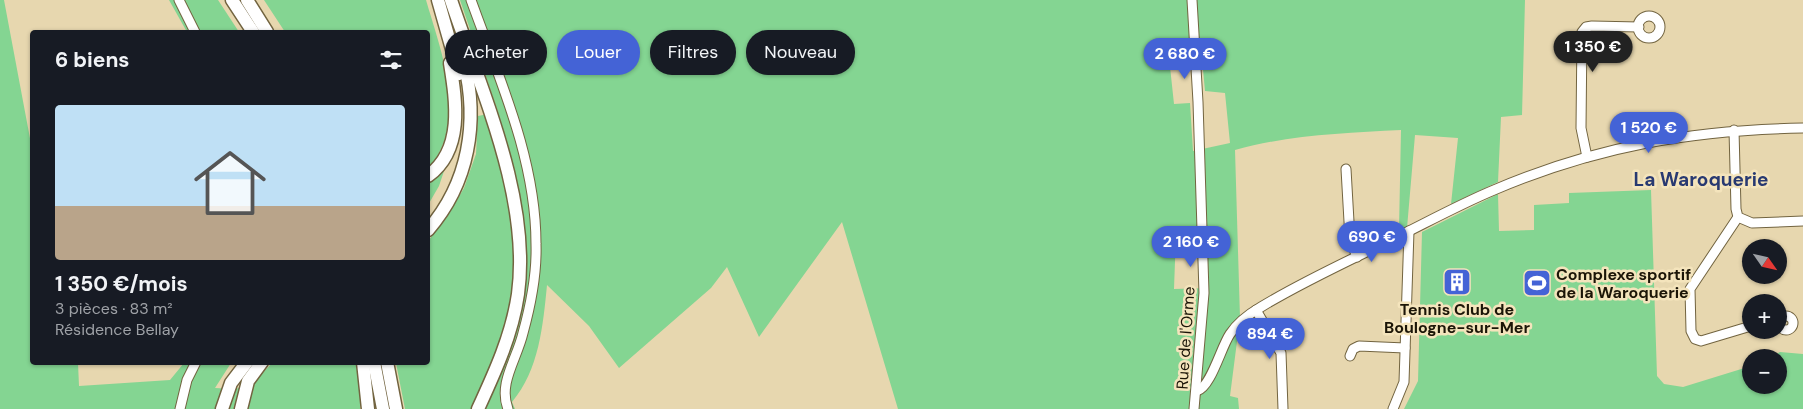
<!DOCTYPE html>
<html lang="fr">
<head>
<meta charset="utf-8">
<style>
  body { margin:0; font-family:"DM Sans",sans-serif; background:#20242c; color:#f1f3f6; height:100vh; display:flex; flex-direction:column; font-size:19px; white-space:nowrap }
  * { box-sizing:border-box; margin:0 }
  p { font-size:16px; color:#9ea1a6 }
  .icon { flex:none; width:28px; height:28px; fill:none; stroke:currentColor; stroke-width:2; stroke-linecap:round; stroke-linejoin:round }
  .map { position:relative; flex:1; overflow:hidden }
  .drawer { position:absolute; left:30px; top:30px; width:400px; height:335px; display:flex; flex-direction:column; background:#171b24; border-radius:5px; box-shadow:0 1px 4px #0004 }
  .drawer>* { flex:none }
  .guide { position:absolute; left:445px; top:30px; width:475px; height:45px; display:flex; gap:10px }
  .needle { width:32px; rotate:124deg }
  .fabs { position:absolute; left:1742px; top:239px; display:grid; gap:10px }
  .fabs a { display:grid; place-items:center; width:45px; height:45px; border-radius:50%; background:#171b24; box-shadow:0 1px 4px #0004; font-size:25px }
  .price { position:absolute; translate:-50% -42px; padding:0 11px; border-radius:18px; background:#4463d6; color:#fff; font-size:16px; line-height:32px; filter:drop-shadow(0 1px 2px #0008) }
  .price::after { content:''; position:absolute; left:50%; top:30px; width:15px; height:11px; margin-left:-8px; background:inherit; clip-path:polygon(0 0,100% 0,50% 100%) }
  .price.active { background:#222; color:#fff }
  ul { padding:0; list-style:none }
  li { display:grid; align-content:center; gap:10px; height:265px; padding:0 25px }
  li+li { border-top:1px solid #363941 }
  li span { display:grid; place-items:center; height:155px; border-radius:5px; color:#555 }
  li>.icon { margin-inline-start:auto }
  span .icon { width:90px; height:90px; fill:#fffc; stroke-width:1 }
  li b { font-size:21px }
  h2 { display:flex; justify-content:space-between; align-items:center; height:60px; padding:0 25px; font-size:21px }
  .pill { padding:0 18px; border-radius:22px; background:#171b24; box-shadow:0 1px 4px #0004; font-size:18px; line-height:45px }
  .pill.active { background:#4463d6; color:#fff }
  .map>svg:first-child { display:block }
  .green { fill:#84d592; fill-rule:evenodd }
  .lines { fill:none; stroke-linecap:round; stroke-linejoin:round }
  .minor-casing { stroke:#726440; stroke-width:11 }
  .highway-casing { stroke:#726440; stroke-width:15 }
  .minor { stroke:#fff; stroke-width:9 }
  .highway { stroke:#fff; stroke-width:12 }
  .labels { text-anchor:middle; stroke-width:5; stroke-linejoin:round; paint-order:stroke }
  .poi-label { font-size:16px; font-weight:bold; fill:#1b1507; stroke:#f4e4bc; text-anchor:start }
  .street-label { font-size:16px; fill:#1b1507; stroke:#f4e4bc }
  .quarter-label { font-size:19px; font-weight:bold; fill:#283971; stroke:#f4e4bc }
</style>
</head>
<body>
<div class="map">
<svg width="1803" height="409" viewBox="0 0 1803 409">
  <rect width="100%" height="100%" fill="#e7d7af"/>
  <g class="green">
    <polygon points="0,0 4,0 32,149 32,362 78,363 79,386 170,380 184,363 231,363 215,388 236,389 257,379 272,363 357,363 362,392 360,409 0,409"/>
    <polygon points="169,0 218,0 239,32 187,32"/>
    <path d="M 264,0 L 426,0 C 440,48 465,110 437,157 L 444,171 L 439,186 L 428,205 L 428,32 L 285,32 Z"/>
    <path d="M 460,0 L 1525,0 L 1522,115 L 1501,117 L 1498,182 L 1451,204 L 1458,138 L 1415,135 L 1407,228 L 1399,230 L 1401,130 C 1344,133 1289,135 1235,150 L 1240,318 L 1230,396 L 1238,398 L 1239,409 L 898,409 L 842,222 L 759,337 L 727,267 L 711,288 L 619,368 L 589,326 L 547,285 C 543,326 539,370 512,402 L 515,409 L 405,409 L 396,363 L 428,362 L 428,241 L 447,217 L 464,188 L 476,154 L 478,116 L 498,112 ZM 1168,48 L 1201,48 L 1205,91 L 1225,93 L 1230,143 L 1193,151 L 1190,103 L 1174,104 ZM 1176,234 L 1207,234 L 1209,288 L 1174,289 Z"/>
    <polygon points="1651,190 1657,376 1664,384 1683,387 1751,366 1751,385 1779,385 1779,358 1771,357 1780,352 1803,354 1803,409 1404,409 1418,381 1422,232 1498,194 1499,231 1534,230 1534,205 1569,203 1569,193"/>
  </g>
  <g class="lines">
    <defs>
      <g id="minor">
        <polyline points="179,0 195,32"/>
        <path d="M 471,0 C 499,78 536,159 536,244 C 537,274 531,304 523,333 C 517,359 498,383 508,409"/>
        <polyline points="1192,0 1198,102 1204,293 1194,409"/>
        <circle cx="1649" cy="27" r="11"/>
        <polyline points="1734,130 1736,209 1738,217 1752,223 1803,221"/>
        <polyline points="1587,157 1581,128 1582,32 1586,27 1592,26 1639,27"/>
        <polyline points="1346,169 1350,239 1357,257"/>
        <polyline points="1738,217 1690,289 1691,331 1695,339 1701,341 1751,326"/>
        <polyline points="1256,310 1281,353 1283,409"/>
        <circle cx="1786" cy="323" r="7"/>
        <polyline points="1350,356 1353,349 1359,346 1405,348"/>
        <path d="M 1197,391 C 1211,387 1221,347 1230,334 C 1238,322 1249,314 1261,307 C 1302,282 1346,262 1389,241 C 1424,224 1458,205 1494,190 C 1597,146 1692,130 1803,128"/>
        <polyline points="180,409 187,380 196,362"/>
        <polyline points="1393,409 1404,382 1409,231"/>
      </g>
      <g id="highway">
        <polyline points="232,0 253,32"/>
        <polyline points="247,0 267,32"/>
        <polyline points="438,0 459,74"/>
        <path d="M 451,0 C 481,90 531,198 518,294 C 512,335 495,372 478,409"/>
        <path d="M 428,176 C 464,150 456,101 450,63"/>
        <path d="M 428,230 C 469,183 479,122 464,62"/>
        <polyline points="363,362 368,409"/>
        <polyline points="374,362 383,409"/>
        <polyline points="387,362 396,409"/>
        <polyline points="222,409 231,383 247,362"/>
        <polyline points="241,409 248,381 262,362"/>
      </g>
    </defs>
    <use href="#minor" class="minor-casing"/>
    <use href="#highway" class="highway-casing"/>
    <use href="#minor" class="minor"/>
    <use href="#highway" class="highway"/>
  </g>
  <defs>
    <symbol id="building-square" viewBox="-11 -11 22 22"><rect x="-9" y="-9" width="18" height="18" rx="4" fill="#4463d6" stroke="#f4e4bc"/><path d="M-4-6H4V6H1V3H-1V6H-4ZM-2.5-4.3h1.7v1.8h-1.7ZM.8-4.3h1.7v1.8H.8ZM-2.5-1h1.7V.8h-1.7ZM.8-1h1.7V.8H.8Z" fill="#fff"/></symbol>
    <symbol id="stadium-square" viewBox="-11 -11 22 22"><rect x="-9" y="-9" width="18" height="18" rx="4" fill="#4463d6" stroke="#f4e4bc"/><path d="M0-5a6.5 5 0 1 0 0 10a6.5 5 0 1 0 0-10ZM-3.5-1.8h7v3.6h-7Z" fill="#fff"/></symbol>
  </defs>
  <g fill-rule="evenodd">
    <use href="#building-square" x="1441" y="266" width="32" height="32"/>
    <use href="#stadium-square" x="1521" y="267" width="32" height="32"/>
  </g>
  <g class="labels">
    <g class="poi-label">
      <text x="1556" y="280">Complexe sportif<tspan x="1556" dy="18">de la Waroquerie</tspan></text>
      <text x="1457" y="315" text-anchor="middle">Tennis Club de<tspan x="1457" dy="18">Boulogne-sur-Mer</tspan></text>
    </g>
    <g class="street-label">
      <text transform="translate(1185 338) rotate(-86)" y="6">Rue de l'Orme</text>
    </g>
    <g class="quarter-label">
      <text x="1701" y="186">La Waroquerie</text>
    </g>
  </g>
</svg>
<div class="fabs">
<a><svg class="needle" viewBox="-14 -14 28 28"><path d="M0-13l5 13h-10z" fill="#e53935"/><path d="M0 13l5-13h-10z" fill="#9ea1a6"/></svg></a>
<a>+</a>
<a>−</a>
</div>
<b class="price active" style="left:1593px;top:73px">1 350 €</b>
<b class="price" style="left:1185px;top:80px">2 680 €</b>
<b class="price" style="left:1649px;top:154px">1 520 €</b>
<b class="price" style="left:1372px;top:263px">690 €</b>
<b class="price" style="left:1191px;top:268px">2 160 €</b>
<b class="price" style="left:1270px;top:360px">894 €</b>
<div class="guide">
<a class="pill">Acheter</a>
<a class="pill active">Louer</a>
<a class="pill">Filtres</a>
<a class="pill">Nouveau</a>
</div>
<section class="drawer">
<h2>6 biens<svg class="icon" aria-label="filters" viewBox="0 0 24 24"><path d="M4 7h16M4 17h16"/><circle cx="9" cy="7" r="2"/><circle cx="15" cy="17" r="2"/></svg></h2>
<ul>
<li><span style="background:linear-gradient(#bfe0f5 65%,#b9a48a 0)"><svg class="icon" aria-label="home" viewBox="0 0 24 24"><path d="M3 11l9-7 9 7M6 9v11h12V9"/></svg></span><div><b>1 350 €/mois</b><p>3 pièces · 83 m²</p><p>Résidence Bellay</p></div></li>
</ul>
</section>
</div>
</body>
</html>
